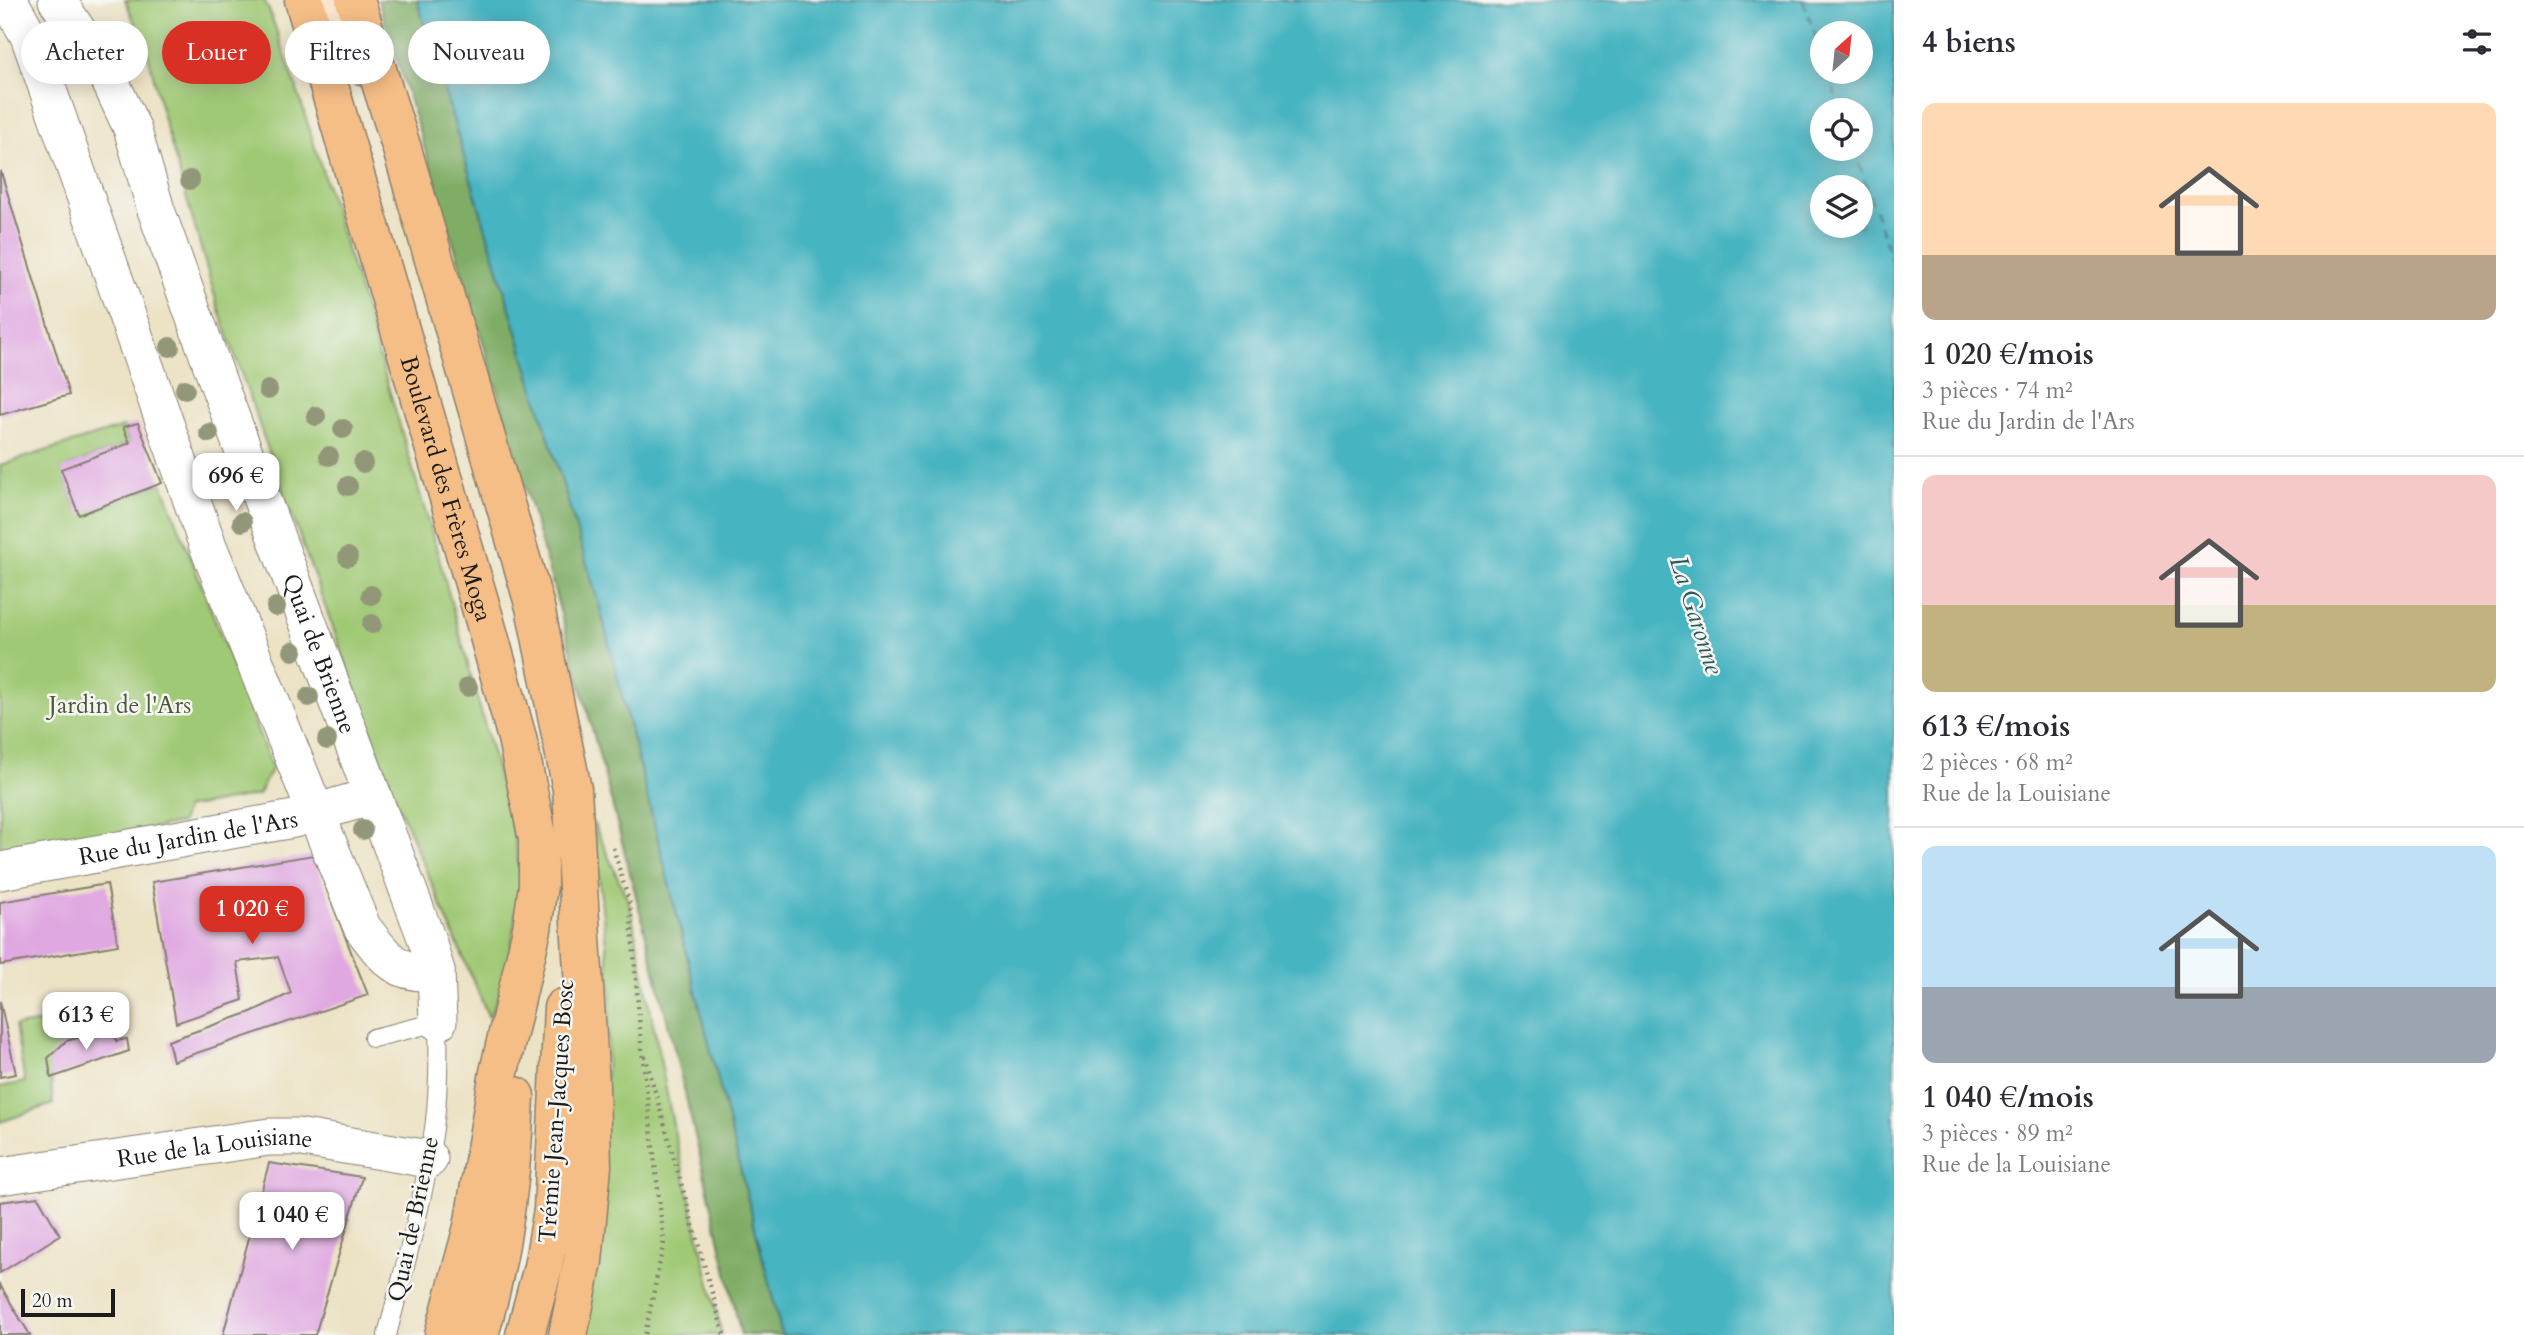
<!DOCTYPE html>
<html lang="fr">
<head>
<meta charset="utf-8">
<style>
  body { margin:0; font-family:Cardo,serif; background:#f7f7f7; color:#2b2b33; height:100vh; display:flex; flex-direction:column; font-size:26px; white-space:nowrap }
  * { box-sizing:border-box; margin:0 }
  p { font-size:23px; color:#7c7c81 }
  .icon { flex:none; width:38px; height:38px; fill:none; stroke:currentColor; stroke-width:2; stroke-linecap:round; stroke-linejoin:round }
  .map { position:relative; flex:1; overflow:hidden }
  .panel { display:flex; flex-direction:column; background:#fff; width:630px }
  .panel>* { flex:none }
  .hud { position:absolute; left:21px; top:21px; width:665px; height:63px; display:flex; gap:14px }
  .needle { width:46px; rotate:27deg }
  .fabs { position:absolute; left:1810px; top:21px; display:grid; gap:14px }
  .fabs a { display:grid; place-items:center; width:63px; height:63px; border-radius:50%; background:#fff; box-shadow:0 4px 18px #0003; font-size:35px }
  .scale { position:absolute; left:21px; bottom:18px; width:94px; box-sizing:border-box; padding-left:7px; border:4px solid #1c1c1c; border-top:0; font-size:19px; line-height:24px; white-space:nowrap; color:#1c1c1c; -webkit-text-stroke:5px #f6f6f2; paint-order:stroke }
  .price { position:absolute; translate:-50% -60px; padding:0 16px; border-radius:14px; background:#fff; color:#222; font-size:23px; line-height:46px; filter:drop-shadow(0 2px 4px #0008) }
  .price::after { content:''; position:absolute; left:50%; top:42px; width:21px; height:16px; margin-left:-10px; background:inherit; clip-path:polygon(0 0,100% 0,50% 100%) }
  .price.active { background:#d93025; color:#fff }
  ul { padding:0; list-style:none }
  li { display:grid; align-content:center; gap:14px; height:371px; padding:0 28px }
  li+li { border-top:2px solid #e1e1e2 }
  li span { display:grid; place-items:center; height:217px; border-radius:14px; color:#555 }
  li>.icon { margin-inline-start:auto }
  span .icon { width:126px; height:126px; fill:#fffc; stroke-width:1 }
  li b { font-size:30px }
  h2 { display:flex; justify-content:space-between; align-items:center; height:84px; padding:0 28px; font-size:30px }
  .pill { padding:0 24px; border-radius:32px; background:#fff; box-shadow:0 4px 18px #0003; font-size:24px; line-height:63px }
  .pill.active { background:#d93025; color:#fff }
  main { display:flex; flex:1; min-height:0 }
  .map>svg:first-child { display:block }
  .green { fill:#a0c975; stroke:#5e7248; stroke-width:2 }
  .forest { fill:#80ad66; stroke:#4e6441; stroke-width:2 }
  .water { fill:#46b4c1; stroke:#31686e; stroke-width:2; fill-rule:evenodd }
  .lines { fill:none; stroke-linecap:round; stroke-linejoin:round }
  .ferry { stroke:#2d595e; stroke-width:2; stroke-dasharray:9 7; stroke-linecap:butt }
  .building { fill:#e0a8e1 }
  .service-casing { stroke:#847f70; stroke-width:20 }
  .minor-casing { stroke:#847f70; stroke-width:39 }
  .secondary-casing { stroke:#847f70; stroke-width:41 }
  .primary-casing { stroke:#847f70; stroke-width:41 }
  .path { stroke:#847f70; stroke-width:4.5; stroke-dasharray:2 5; stroke-linecap:butt }
  .service { stroke:#fff; stroke-width:18 }
  .minor { stroke:#fff; stroke-width:37 }
  .secondary { stroke:#fbe5cf; stroke-width:38 }
  .primary { stroke:#f6be87; stroke-width:38 }
  .tree { fill:#939779 }
  .labels { text-anchor:middle; stroke-width:5; stroke-linejoin:round; paint-order:stroke }
  .street-label { font-size:24px; fill:#1c1c1c; stroke:#f6f6f2 }
  .park-label { font-size:24px; fill:#4a593b; stroke:#f6f6f2 }
  .water-label { font-size:26px; font-style:italic; fill:#2d595e; stroke:#f6f6f2 }
</style>
</head>
<body>
<main>
<div class="map">
<svg width="1894" height="1335" viewBox="0 0 1894 1335">
  <rect width="100%" height="100%" fill="#f6f6f2"/>
  <filter id="ink" filterUnits="userSpaceOnUse"><feTurbulence type="fractalNoise" baseFrequency=".0143" numOctaves="2"/><feDisplacementMap in="SourceGraphic" scale="14" xChannelSelector="R" yChannelSelector="G"/><feConvolveMatrix kernelMatrix="1 2 1 2 8 2 1 2 1" color-interpolation-filters="sRGB"/></filter>
  <filter id="wash" filterUnits="userSpaceOnUse"><feTurbulence type="fractalNoise" baseFrequency=".00686" numOctaves="4" result="noise"/><feDisplacementMap in="SourceGraphic" scale="28" xChannelSelector="R" yChannelSelector="G"/><feGaussianBlur stdDeviation="1.57" result="paint"/><feColorMatrix in="noise" values="0 0 0 0 0 0 0 0 0 0 0 0 0 0 0 0 0 1.4 0 .05"/><feComposite in="paint" operator="in"/></filter>
  <g filter="url(#wash)">
    <rect width="100%" height="100%" fill="#ece2c4"/>
    <g class="green">
      <polygon points="125,0 264,0 269,10 296,86 364,305 439,558 511,822 521,878 507,976 489,1018 396,800 272,461 218,307 164,120 148,54"/>
      <polygon points="123,427 130,443 62,469 79,514 162,483 272,768 258,795 186,808 181,823 0,855 0,465"/>
      <polygon points="593,822 630,905 676,1140 722,1335 576,1335 603,1117 611,992"/>
      <polygon points="105,1013 108,1030 51,1078 53,1104 0,1122 0,1087 25,1082 15,1026"/>
    </g>
    <path class="forest" d="M 378,0 L 417,0 L 600,608 L 782,1335 L 741,1335 C 641,885 518,439 378,0 Z"/>
    <path class="water" d="M 417,0 L 1894,0 L 1894,1335 L 782,1335 L 600,608 ZM 1822,33 L 1860,33 L 1860,72 L 1822,72 ZM 1822,110 L 1860,110 L 1860,149 L 1822,149 ZM 1822,187 L 1860,187 L 1860,226 L 1822,226 Z"/>
    <g class="lines">
      <g class="ferry">
        <polyline points="1803,0 1822,55"/>
        <polyline points="1827,72 1841,110"/>
        <polyline points="1854,149 1894,267"/>
      </g>
    </g>
    <g id="blocks">
      <g class="building">
        <polygon points="1,172 69,395 0,415 0,173"/>
        <polygon points="138,423 162,483 79,515 61,469 130,443 123,427"/>
        <polygon points="313,855 368,995 173,1061 168,1041 251,1012 291,993 278,957 237,962 243,1000 176,1023 152,882"/>
        <polygon points="107,884 118,945 0,965 0,902"/>
        <polygon points="0,1001 16,1074 0,1077"/>
        <polygon points="114,1028 116,1041 127,1039 129,1051 51,1078 48,1058 66,1041"/>
        <polygon points="269,1163 362,1177 315,1335 223,1335"/>
        <polygon points="38,1197 60,1235 0,1273 0,1202"/>
        <polygon points="0,1285 30,1335 0,1335"/>
      </g>
    </g>
  </g>
  <g filter="url(#ink)">
    <use href="#blocks" fill-opacity="0" stroke="#847f70" stroke-width="2"/>
    <g class="lines">
      <defs>
        <path id="service" d="M 373,1038 L 438,1022 C 439,1059 439,1097 433,1135 C 423,1203 404,1269 387,1335"/>
        <g id="minor">
          <path d="M 4,0 L 12,6 L 29,36 L 208,546 L 362,927 C 384,956 397,977 436,971"/>
          <path id="s1" d="M 57,0 L 109,79 L 132,128 L 156,210 L 220,388 L 428,943 L 436,971 L 438,1022"/>
          <path id="s2" d="M 0,871 L 294,819 L 373,796"/>
          <path id="s3" d="M 0,1176 L 269,1137 L 297,1137 L 429,1159"/>
        </g>
        <polyline id="secondary" points="332,0 362,65"/>
        <g id="primary">
          <path id="s4" d="M 304,0 L 484,618 L 517,738 L 538,839 L 538,885 L 532,929 L 499,1072 L 473,1227 L 444,1335"/>
          <polyline points="355,0 402,149 535,607 572,789 590,1086 592,1166 583,1261 568,1335"/>
          <path d="M 479,1335 C 502,1256 512,1178 515,1096"/>
          <polyline points="525,1335 543,1267 553,1210 563,1008"/>
        </g>
      </defs>
      <use href="#service" class="service-casing"/>
      <use href="#minor" class="minor-casing"/>
      <use href="#secondary" class="secondary-casing"/>
      <use href="#primary" class="primary-casing"/>
      <g class="path">
        <polyline points="613,848 630,905 641,1042 664,1242 645,1335"/>
        <polyline points="645,1056 724,1335"/>
      </g>
      <use href="#service" class="service"/>
      <use href="#minor" class="minor"/>
      <use href="#secondary" class="secondary"/>
      <use href="#primary" class="primary"/>
    </g>
    <g class="tree">
      <circle cx="60" cy="48" r="10"/>
      <circle cx="190" cy="180" r="10"/>
      <circle cx="170" cy="347" r="10"/>
      <circle cx="185" cy="389" r="10"/>
      <circle cx="268" cy="390" r="10"/>
      <circle cx="316" cy="416" r="10"/>
      <circle cx="343" cy="429" r="10"/>
      <circle cx="209" cy="433" r="10"/>
      <circle cx="329" cy="456" r="10"/>
      <circle cx="363" cy="463" r="10"/>
      <circle cx="225" cy="476" r="10"/>
      <circle cx="348" cy="486" r="10"/>
      <circle cx="242" cy="522" r="10"/>
      <circle cx="348" cy="557" r="10"/>
      <circle cx="371" cy="595" r="10"/>
      <circle cx="276" cy="607" r="10"/>
      <circle cx="372" cy="624" r="10"/>
      <circle cx="293" cy="651" r="10"/>
      <circle cx="468" cy="687" r="10"/>
      <circle cx="309" cy="697" r="10"/>
      <circle cx="327" cy="740" r="10"/>
      <circle cx="363" cy="830" r="10"/>
    </g>
  </g>
  <g class="labels">
    <g class="street-label">
      <text dy="8" stroke="none"><textPath href="#s4" startOffset="509">Boulevard des Frères Moga</textPath></text>
      <text dy="8" stroke="none"><textPath href="#s1" startOffset="707">Quai de Brienne</textPath></text>
      <text dy="8" stroke="none"><textPath href="#s2" startOffset="191">Rue du Jardin de l'Ars</textPath></text>
      <text transform="translate(556 1111) rotate(-86)" y="8">Trémie Jean-Jacques Bosc</text>
      <text dy="8" stroke="none"><textPath href="#s3" startOffset="217">Rue de la Louisiane</textPath></text>
      <text transform="translate(413 1219) rotate(-78)" y="8">Quai de Brienne</text>
    </g>
    <g class="park-label">
      <text x="120" y="713">Jardin de l'Ars</text>
    </g>
    <g class="water-label">
      <text transform="translate(1697 615) rotate(72)" y="9">La Garonne</text>
    </g>
  </g>
</svg>
<div class="fabs">
<a><svg class="needle" viewBox="-14 -14 28 28"><path d="M0-13l5 13h-10z" fill="#e53935"/><path d="M0 13l5-13h-10z" fill="#7c7c81"/></svg></a>
<a><svg class="icon" aria-label="locate" viewBox="0 0 24 24"><circle cx="12" cy="12" r="6"/><path d="M12 2v4M12 18v4M2 12h4M18 12h4"/></svg></a>
<a><svg class="icon" aria-label="layers" viewBox="0 0 24 24"><path d="M12 4l9 5-9 5-9-5zM3 14l9 5 9-5"/></svg></a>
</div>
<div class="scale">20 m</div>
<b class="price" style="left:236px;top:513px">696 €</b>
<b class="price active" style="left:252px;top:946px">1 020 €</b>
<b class="price" style="left:86px;top:1052px">613 €</b>
<b class="price" style="left:292px;top:1252px">1 040 €</b>
<div class="hud">
<a class="pill">Acheter</a>
<a class="pill active">Louer</a>
<a class="pill">Filtres</a>
<a class="pill">Nouveau</a>
</div>
</div>
<section class="panel">
<h2>4 biens<svg class="icon" aria-label="filters" viewBox="0 0 24 24"><path d="M4 7h16M4 17h16"/><circle cx="9" cy="7" r="2"/><circle cx="15" cy="17" r="2"/></svg></h2>
<ul>
<li><span style="background:linear-gradient(#ffd9b3 70%,#b9a48a 0)"><svg class="icon" aria-label="home" viewBox="0 0 24 24"><path d="M3 11l9-7 9 7M6 9v11h12V9"/></svg></span><div><b>1 020 €/mois</b><p>3 pièces · 74 m²</p><p>Rue du Jardin de l'Ars</p></div></li>
<li><span style="background:linear-gradient(#f6c9c9 60%,#c2b280 0)"><svg class="icon" aria-label="home" viewBox="0 0 24 24"><path d="M3 11l9-7 9 7M6 9v11h12V9"/></svg></span><div><b>613 €/mois</b><p>2 pièces · 68 m²</p><p>Rue de la Louisiane</p></div></li>
<li><span style="background:linear-gradient(#bfe0f5 65%,#9aa5b1 0)"><svg class="icon" aria-label="home" viewBox="0 0 24 24"><path d="M3 11l9-7 9 7M6 9v11h12V9"/></svg></span><div><b>1 040 €/mois</b><p>3 pièces · 89 m²</p><p>Rue de la Louisiane</p></div></li>
</ul>
</section>
</main>
</body>
</html>
